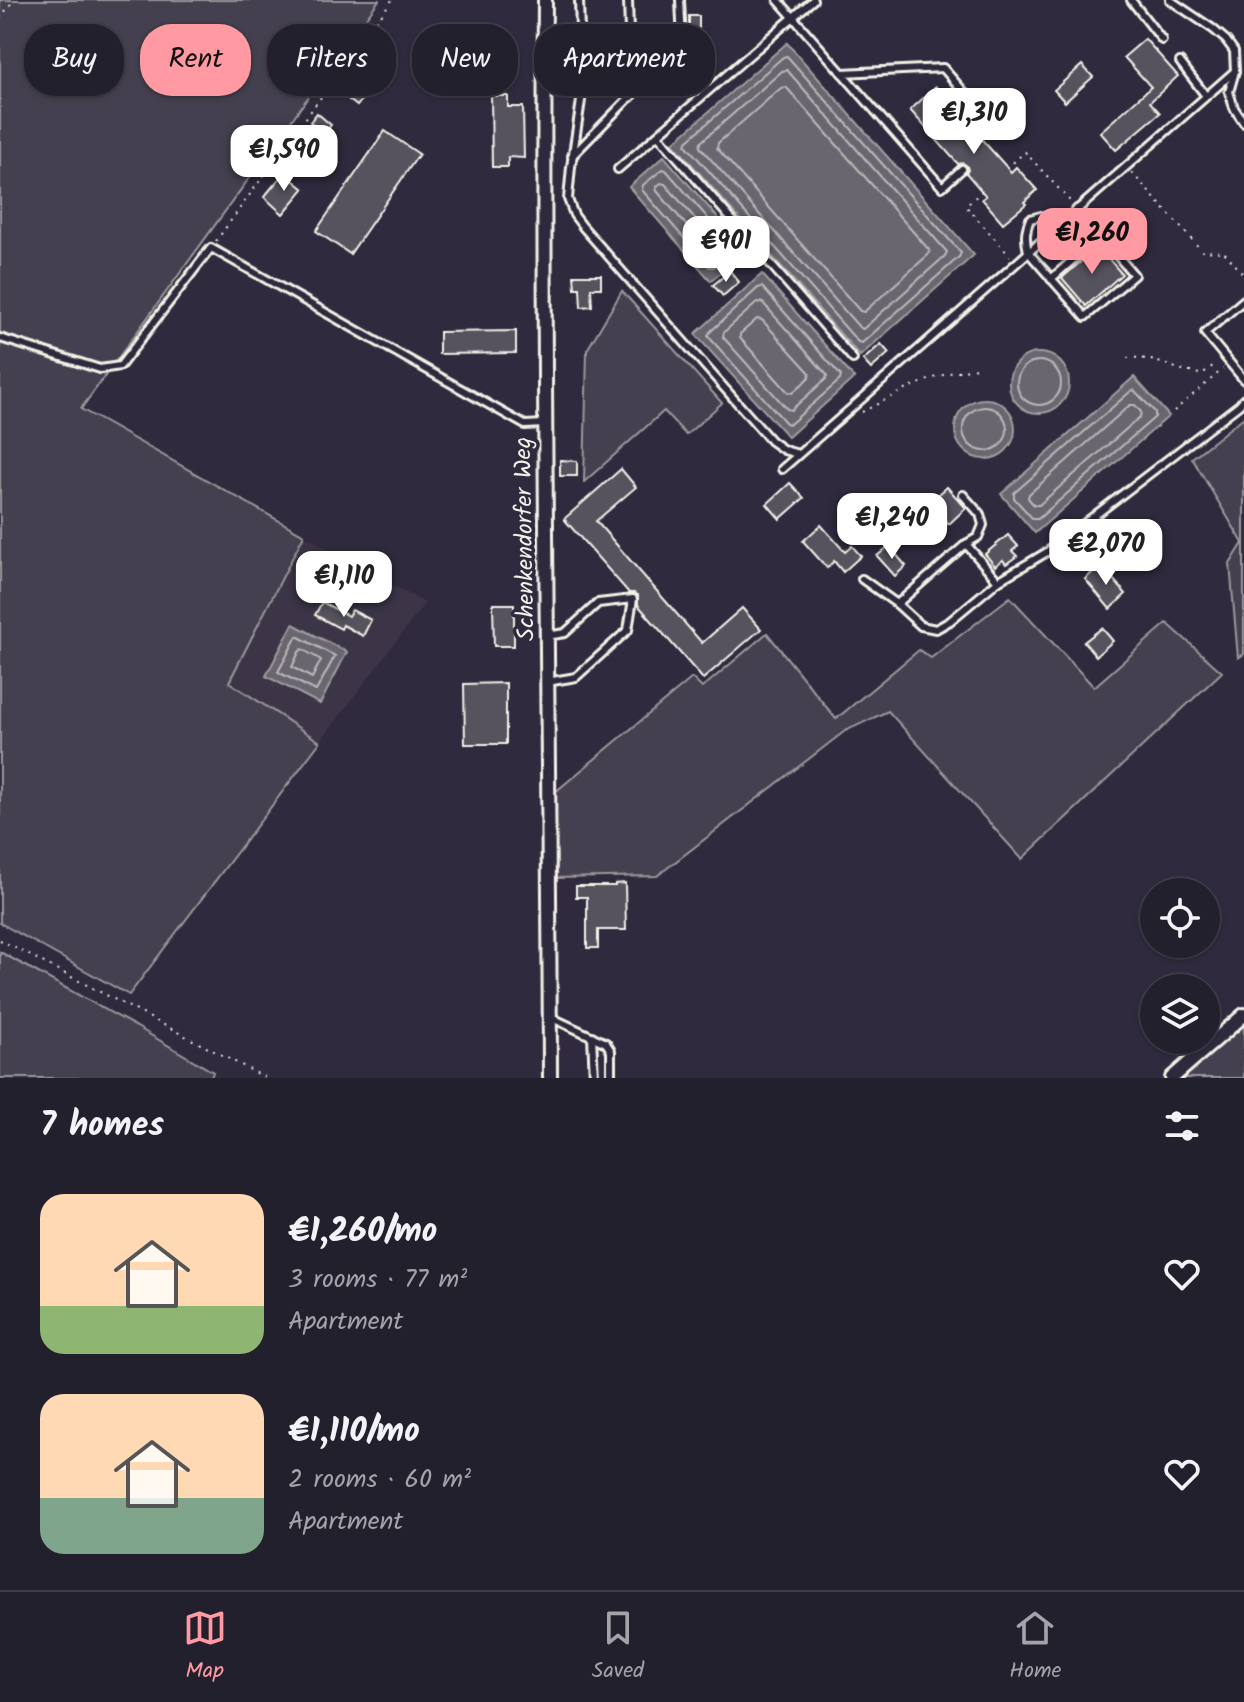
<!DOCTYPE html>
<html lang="en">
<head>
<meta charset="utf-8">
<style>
  body { margin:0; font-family:Kalam,sans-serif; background:#2b2836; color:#f1f3f6; height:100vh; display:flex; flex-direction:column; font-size:30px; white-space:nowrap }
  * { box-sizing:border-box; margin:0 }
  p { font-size:26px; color:#a3a3aa }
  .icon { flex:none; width:44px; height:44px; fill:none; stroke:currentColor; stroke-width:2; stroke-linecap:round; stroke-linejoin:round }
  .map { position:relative; height:1078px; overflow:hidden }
  .panel { display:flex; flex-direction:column; background:#23202e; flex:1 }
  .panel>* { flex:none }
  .banner { position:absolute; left:24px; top:24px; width:800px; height:72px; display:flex; gap:16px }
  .tools { position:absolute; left:1140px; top:878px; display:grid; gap:16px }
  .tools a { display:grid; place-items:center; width:80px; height:80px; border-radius:50%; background:#23202e; box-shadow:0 2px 6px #0004,0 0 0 2px #403e4a; font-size:40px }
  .price { position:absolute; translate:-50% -68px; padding:0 18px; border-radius:16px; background:#fff; color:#222; font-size:26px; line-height:52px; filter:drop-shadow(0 2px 4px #0008) }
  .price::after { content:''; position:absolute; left:50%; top:48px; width:24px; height:18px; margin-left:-12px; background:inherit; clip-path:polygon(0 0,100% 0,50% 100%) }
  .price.current { background:#ff9aa2; color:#111 }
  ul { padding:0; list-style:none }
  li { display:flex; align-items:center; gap:24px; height:200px; padding:0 40px }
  li span { display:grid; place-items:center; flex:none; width:224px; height:160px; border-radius:24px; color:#555 }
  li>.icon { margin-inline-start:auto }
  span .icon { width:96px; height:96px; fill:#fffc; stroke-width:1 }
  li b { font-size:34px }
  h2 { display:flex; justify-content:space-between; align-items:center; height:96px; padding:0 40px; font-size:34px }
  .chip { padding:0 28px; border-radius:32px; background:#23202e; box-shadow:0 2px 6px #0004,0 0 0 2px #403e4a; font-size:28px; line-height:72px }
  .chip.current { background:#ff9aa2; color:#111 }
  .menu { display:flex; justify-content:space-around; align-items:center; height:112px; border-top:2px solid #403e4a; background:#23202e; font-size:22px; color:#a3a3aa }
  .menu a { display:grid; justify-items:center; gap:4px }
  .menu .current { color:#ff9aa2 }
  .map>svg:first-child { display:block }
  .built { fill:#3b3647 }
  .green { fill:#454050; stroke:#9c989c; stroke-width:2 }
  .water { fill:#6a6670; stroke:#a19ea0; stroke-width:2 }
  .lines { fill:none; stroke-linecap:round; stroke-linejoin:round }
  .shore { stroke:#bdb9b8; stroke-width:2 }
  .building { fill:#56525f; stroke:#f4f1e8; stroke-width:2 }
  .lane-casing { stroke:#f4f1e8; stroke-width:12 }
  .street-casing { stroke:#f4f1e8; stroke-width:18 }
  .path { stroke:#f4f1e8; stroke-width:2; stroke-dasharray:2 6; stroke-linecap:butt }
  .lane { stroke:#2f2a3d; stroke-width:6 }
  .street { stroke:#2f2a3d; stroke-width:12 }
  .labels { text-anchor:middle; stroke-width:7; stroke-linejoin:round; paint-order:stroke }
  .street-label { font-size:24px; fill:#f4f1e8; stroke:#2f2a3d }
</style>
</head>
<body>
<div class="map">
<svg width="1244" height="1078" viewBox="0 0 1244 1078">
  <rect width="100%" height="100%" fill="#2f2a3d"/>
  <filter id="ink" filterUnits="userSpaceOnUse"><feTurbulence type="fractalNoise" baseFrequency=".0125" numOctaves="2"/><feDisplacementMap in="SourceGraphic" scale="16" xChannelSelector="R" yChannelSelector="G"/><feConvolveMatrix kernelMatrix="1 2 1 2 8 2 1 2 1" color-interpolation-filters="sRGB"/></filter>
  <g filter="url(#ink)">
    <polygon class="built" points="304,535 425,603 320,742 229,682"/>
    <g class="green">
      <polygon points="0,0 379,0 81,409 304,535 229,682 320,742 129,995 0,923"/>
      <polygon points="622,291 722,403 686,435 664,411 584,482 587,350"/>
      <polygon points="1244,417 1244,654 1238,658 1230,564 1243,543 1192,458"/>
      <polygon points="1010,597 1094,687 1167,623 1222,672 1022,859 888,711 845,731 657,876 555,878 554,793 692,678 702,688 767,633 836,719 919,650 931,658"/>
      <polygon points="0,952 137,1027 213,1072 211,1078 0,1078"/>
      <polygon points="1244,1021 1244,1078 1178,1078"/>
    </g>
    <g class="water">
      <polygon points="787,43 974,255 860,356 673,143"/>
      <polygon points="664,156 746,250 711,281 629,187"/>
      <polygon points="762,274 854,378 788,437 695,334"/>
      <circle cx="1039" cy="383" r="30"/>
      <polygon points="1134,377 1169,416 1035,533 1001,494"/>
      <circle cx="985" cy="429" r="30"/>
      <polygon points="293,624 347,652 320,704 266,676"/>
    </g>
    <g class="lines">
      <g class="shore">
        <polygon points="787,56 961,253 959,257 862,343 858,342 686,145 687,141 783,57"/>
        <polygon points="787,70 947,252 945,256 863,329 859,327 700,147 701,142 782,71"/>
        <polygon points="786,87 930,251 928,255 864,312 860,311 717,148 718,143 781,88"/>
        <polygon points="663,169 666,170 733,247 732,252 714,267 709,267 642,190 643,185"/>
        <polygon points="661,183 665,184 719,246 719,250 715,253 710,253 657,191 656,187"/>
        <polygon points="762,287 841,376 840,380 790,424 786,423 708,336 710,332 758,288"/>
        <polygon points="758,302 763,303 827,375 826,379 791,410 787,409 723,337 724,332"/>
        <polygon points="757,319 762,320 810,373 809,378 792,393 788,392 740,338 740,334"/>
        <circle cx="1039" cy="383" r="22"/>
        <polygon points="1134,390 1155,412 1155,417 1038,519 1033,519 1014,498 1014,493 1131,391"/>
        <polygon points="1130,405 1135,405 1141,412 1140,417 1039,505 1034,505 1028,498 1029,494"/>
        <circle cx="985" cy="429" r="22"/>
        <polygon points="297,636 335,656 316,691 278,672"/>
        <polygon points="302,649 321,660 312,678 292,667 299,652"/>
      </g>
    </g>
    <g class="building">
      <rect x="689" y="16" width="10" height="20"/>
      <polygon points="1145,39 1178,76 1150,102 1160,113 1116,150 1100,132 1151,87 1124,57"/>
      <polygon points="370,59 385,71 357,106 343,95"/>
      <polygon points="1082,65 1093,77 1065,102 1054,90"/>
      <polygon points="936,87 960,115 958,120 960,124 968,124 1011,172 1016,167 1037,190 1024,202 1026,204 1003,223 982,199 986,196 966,173 968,170 967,166 963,163 958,164 910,110"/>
      <polygon points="491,96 508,96 508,107 523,107 524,158 508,157 508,167 492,167"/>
      <polygon points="317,113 331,125 324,134 310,122"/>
      <polygon points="385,131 419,154 350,254 316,231"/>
      <polygon points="284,173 304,189 283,214 264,197"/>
      <polygon points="1098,247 1122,274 1086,306 1062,278"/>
      <polygon points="730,271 739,282 723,296 713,285"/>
      <polygon points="574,275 601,275 601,288 591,288 592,306 581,307 580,288 575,288"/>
      <polygon points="516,331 516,353 439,354 439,332"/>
      <polygon points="881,344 889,353 871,369 863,360"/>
      <polygon points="560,460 577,461 577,476 560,476"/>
      <polygon points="621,469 636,487 596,521 702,643 742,608 761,629 703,679 638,605 638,595 634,593 629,593 564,519"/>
      <polygon points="790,483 804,498 780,519 767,504"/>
      <polygon points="947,487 966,508 949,524 929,503"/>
      <polygon points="821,525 845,552 852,546 861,556 843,572 834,561 827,568 803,541"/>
      <polygon points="1008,535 1018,546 1012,551 1017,556 1006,564 1003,560 995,566 985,554"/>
      <polygon points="889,546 906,566 895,576 877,556"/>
      <polygon points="1101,565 1126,594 1110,609 1085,579"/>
      <polygon points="322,602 348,616 352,610 371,620 363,636 343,625 341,629 315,615"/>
      <polygon points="493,604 514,604 514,646 494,646"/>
      <polygon points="1102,628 1113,641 1096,656 1084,642"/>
      <polygon points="506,683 506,744 465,744 464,684"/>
      <polygon points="625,883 626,930 598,930 598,948 587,948 587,897 576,897 576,886 615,886 615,884"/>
    </g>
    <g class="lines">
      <defs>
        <g id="lane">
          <polyline points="579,0 582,94 571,167 568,199 574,215 583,227 771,441 784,450 798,454"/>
          <polyline points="628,0 631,97"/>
          <polyline points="778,0 942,187 962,169"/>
          <polyline points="1131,0 1162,40"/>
          <polyline points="1170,0 1213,29 1226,40 1234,51 1235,71 1229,92 1234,108 1244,123"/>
          <polyline points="1180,62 1206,96"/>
          <polyline points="842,73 943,68 977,107 964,119"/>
          <polyline points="658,135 853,359"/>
          <polyline points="572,156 678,48 682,43 680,0"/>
          <polyline points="618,169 813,0"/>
          <path d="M 1064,221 L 1041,216 L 1030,219 C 1025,231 1025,239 1028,252 L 1085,317 L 1134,275 L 1077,209"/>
          <polyline points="1051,279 1100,236"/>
          <polyline points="1244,300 1205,333 1244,380"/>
          <polyline points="0,338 100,369 120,366 211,248 525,425 544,424"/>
          <polyline points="782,469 1235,71"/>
          <polyline points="963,495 980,514 983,525 978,537 966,544"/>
          <polyline points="862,579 897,604 921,626 936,629 950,621 998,581 1047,552 1239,405 1244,399"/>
          <polyline points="897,604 966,544 998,581"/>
          <polyline points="547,636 565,633 598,603 633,599 628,630 576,677 547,682"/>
          <polyline points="550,1017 606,1043 611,1051 611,1078"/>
          <polyline points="592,1036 594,1078"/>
        </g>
        <g id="street">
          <path d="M 545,0 C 542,359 549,719 550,1078"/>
          <polyline points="1172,1078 1244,1015"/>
        </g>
      </defs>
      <use href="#lane" class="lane-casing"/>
      <use href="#street" class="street-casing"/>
      <g class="path">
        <polyline points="0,18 14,0"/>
        <polyline points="1007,168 1025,152 1070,201"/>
        <polyline points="1132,173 1202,251 1224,252 1244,275"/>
        <polyline points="982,191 966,206 1010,256"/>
        <polyline points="216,241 392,0"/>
        <path d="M 1127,358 C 1152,355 1177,372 1202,374 L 1217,363"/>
        <polyline points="1174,411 1223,369"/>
        <path d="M 862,412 C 899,393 937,371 979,368"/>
        <polyline points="0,940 266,1078"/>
      </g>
      <use href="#lane" class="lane"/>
      <use href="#street" class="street"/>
    </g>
  </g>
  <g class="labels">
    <g class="street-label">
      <text transform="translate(524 539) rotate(-91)" y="8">Schenkendorfer Weg</text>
    </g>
  </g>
</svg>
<div class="tools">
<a><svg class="icon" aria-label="locate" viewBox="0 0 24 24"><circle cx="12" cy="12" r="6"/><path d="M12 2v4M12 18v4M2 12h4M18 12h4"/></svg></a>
<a><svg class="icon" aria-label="layers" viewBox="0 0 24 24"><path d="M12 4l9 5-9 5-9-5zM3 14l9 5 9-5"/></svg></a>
</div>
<b class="price" style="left:974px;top:156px">€1,310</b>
<b class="price" style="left:284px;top:193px">€1,590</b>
<b class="price current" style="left:1092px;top:276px">€1,260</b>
<b class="price" style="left:726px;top:284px">€901</b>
<b class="price" style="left:892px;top:561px">€1,240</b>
<b class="price" style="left:1106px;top:587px">€2,070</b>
<b class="price" style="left:344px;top:619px">€1,110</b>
<div class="banner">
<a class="chip">Buy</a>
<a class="chip current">Rent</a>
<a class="chip">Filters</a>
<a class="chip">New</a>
<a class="chip">Apartment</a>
</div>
</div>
<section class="panel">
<h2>7 homes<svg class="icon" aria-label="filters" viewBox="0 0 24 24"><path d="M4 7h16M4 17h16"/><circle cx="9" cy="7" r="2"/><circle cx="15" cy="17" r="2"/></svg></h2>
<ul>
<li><span style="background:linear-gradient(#ffd9b3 70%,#8fb573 0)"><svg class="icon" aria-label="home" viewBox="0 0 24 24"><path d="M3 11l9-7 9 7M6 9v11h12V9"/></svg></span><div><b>€1,260/mo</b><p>3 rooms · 77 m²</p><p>Apartment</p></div><svg class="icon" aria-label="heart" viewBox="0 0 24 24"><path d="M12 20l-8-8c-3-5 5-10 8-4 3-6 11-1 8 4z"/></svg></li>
<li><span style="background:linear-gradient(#ffd9b3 65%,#7fa58c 0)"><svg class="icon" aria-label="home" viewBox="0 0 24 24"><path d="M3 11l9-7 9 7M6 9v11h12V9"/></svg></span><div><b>€1,110/mo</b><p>2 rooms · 60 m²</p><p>Apartment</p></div><svg class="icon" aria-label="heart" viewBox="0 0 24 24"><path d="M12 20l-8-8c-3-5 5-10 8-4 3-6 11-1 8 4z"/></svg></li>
</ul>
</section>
<nav class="menu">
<a class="current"><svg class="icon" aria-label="map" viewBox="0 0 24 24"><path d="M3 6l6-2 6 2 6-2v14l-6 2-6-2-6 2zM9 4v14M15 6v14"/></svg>Map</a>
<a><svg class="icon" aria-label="saved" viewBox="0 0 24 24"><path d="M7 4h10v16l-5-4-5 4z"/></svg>Saved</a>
<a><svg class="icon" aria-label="home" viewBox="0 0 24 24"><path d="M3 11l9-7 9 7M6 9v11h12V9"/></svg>Home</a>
</nav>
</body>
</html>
